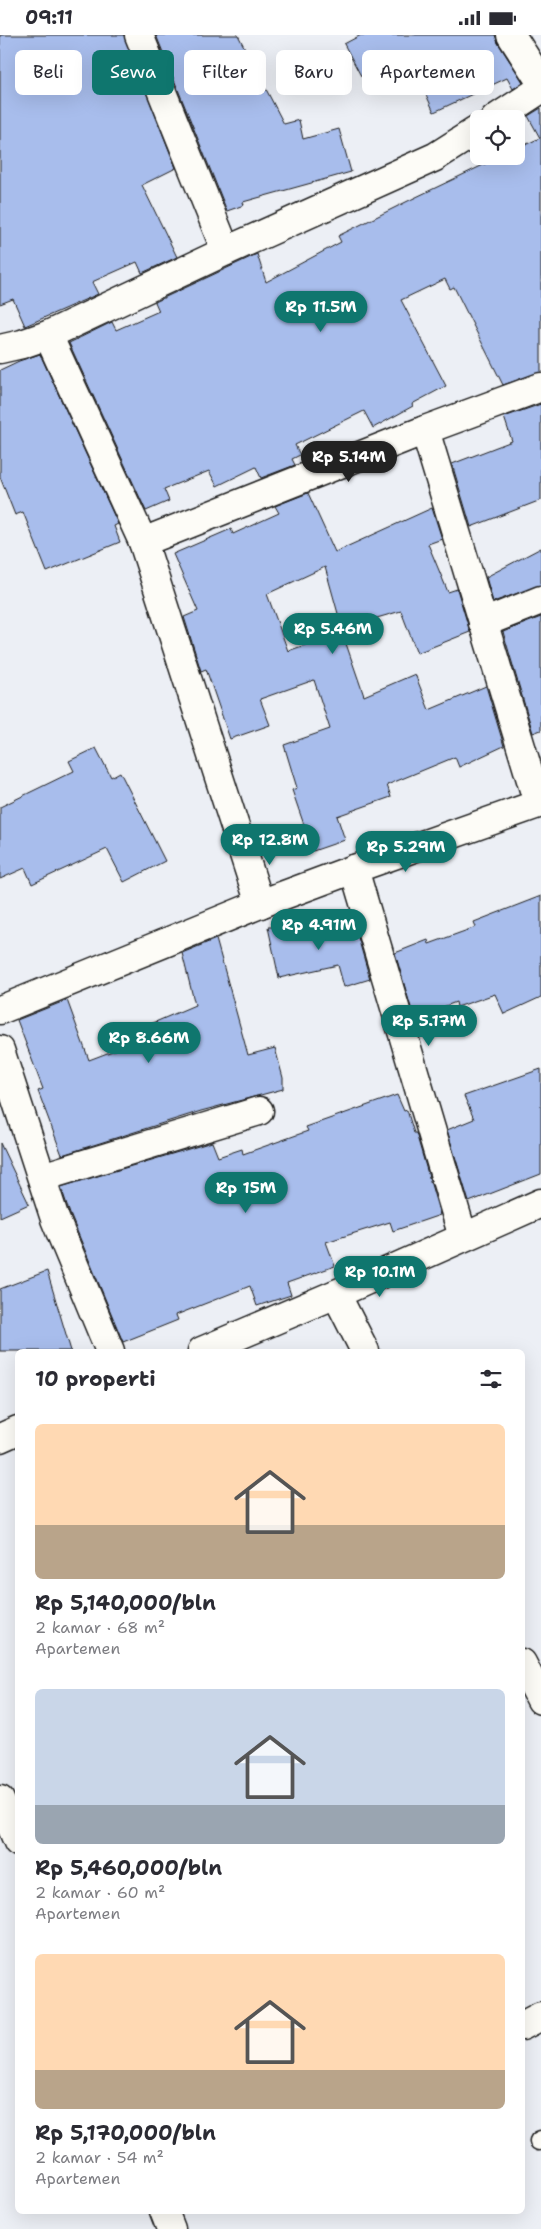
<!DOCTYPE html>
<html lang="id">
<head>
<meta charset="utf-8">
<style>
  body { margin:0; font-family:"Shantell Sans",sans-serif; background:#f2f2f3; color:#2b2b33; height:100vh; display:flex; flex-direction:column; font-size:19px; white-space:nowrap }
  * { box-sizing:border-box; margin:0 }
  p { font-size:16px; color:#7c7c81 }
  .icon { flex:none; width:28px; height:28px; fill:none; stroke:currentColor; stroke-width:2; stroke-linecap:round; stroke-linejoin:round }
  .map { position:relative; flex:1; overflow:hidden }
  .sheet { position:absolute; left:15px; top:1314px; width:510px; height:865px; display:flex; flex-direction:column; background:#fff; border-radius:8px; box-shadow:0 5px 20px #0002 }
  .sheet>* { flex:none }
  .top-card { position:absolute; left:15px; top:15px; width:511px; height:45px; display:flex; gap:10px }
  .fabs { position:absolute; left:470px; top:75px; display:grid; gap:10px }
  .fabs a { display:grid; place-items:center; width:55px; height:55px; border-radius:8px; background:#fff; box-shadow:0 5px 20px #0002; font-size:25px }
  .price { position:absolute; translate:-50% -42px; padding:0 11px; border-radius:18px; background:#0f766e; color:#fff; font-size:16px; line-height:32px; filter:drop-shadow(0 1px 2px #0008) }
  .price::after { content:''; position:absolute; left:50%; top:30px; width:15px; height:11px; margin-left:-8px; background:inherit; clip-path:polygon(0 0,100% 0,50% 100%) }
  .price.current { background:#222; color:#fff }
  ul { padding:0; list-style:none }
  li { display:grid; align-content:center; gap:10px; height:265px; padding:0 20px }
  li span { display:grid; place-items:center; height:155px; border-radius:8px; color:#555 }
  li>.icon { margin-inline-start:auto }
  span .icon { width:90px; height:90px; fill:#fffc; stroke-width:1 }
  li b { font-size:21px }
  h2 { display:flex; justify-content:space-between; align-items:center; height:60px; padding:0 20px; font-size:21px }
  .tag { padding:0 18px; border-radius:8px; background:#fff; box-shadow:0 5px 20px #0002; font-size:18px; line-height:45px }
  .tag.current { background:#0f766e; color:#fff }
  .status { display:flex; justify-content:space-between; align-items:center; height:35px; padding:0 25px; background:#fff; direction:ltr }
  .status svg { height:14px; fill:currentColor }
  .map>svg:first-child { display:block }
  .building { fill:#a8bdec; stroke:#1c1c1c }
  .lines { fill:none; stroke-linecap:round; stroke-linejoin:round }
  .service-casing { stroke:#1c1c1c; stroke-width:21 }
  .minor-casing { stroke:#1c1c1c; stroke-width:31 }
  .tertiary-casing { stroke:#1c1c1c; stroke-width:31 }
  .service { stroke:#fdfcf7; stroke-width:18 }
  .minor { stroke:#fdfcf7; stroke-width:28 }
  .tertiary { stroke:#fdfcf7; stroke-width:28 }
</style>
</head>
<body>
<div class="status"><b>09:11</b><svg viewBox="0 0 49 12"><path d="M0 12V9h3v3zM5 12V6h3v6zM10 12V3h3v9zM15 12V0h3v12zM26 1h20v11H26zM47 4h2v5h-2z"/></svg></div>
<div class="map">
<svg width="541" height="2194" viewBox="0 0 541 2194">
  <rect width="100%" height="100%" fill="#eceff5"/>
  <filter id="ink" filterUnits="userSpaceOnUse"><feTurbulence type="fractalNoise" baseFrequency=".02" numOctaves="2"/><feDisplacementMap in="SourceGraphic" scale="10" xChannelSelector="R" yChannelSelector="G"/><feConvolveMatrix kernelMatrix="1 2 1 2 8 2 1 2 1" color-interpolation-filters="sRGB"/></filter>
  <g filter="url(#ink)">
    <g class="building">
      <polygon points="0,0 124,0 176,133 142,150 177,222 142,238 137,227 92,247 98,259 25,291 13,264 0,269"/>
      <polygon points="156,0 238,0 284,89 299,85 303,104 339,94 351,137 243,167 244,170 227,176"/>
      <polygon points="361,0 495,0 498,8 523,47 513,54 507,43 434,77 407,18 361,41 344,9"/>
      <polygon points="541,73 541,337 503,350 454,252 450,254 445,244 401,265 446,351 412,369 413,371 373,393 364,376 295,410 300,420 292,424 295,430 261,443 256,432 217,451 209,436 164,454 169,466 146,476 69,308 112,287 116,295 159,276 155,267 257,219 266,247 341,207 338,201 410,165 502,121 516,121 516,114 540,103 528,81"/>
      <polygon points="40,319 118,489 114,491 120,507 47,537 23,477 15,480 0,442 0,335 19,326"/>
      <polygon points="541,369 541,465 471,492 452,429 512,406 504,382"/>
      <polygon points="308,458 335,517 432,473 442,504 428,509 448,557 457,554 470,597 417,618 401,576 342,593 325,532 267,559 288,616 342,597 364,661 415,639 429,675 486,651 504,711 459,732 455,722 387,750 391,762 337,781 345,805 313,816 292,755 297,753 284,710 330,694 314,645 260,664 270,690 230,704 206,634 201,636 184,582 198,576 173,519 231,494 233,499 279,478 275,471"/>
      <polygon points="541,513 541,550 493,567 486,542"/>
      <polygon points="541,582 541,695 533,698 503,597"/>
      <polygon points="96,713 111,742 120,737 165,826 124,847 107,814 32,849 25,833 0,844 0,772 74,736 69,726"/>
      <polygon points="541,861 541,962 504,979 495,959 457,972 456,967 414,983 395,918 428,905 429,909 476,892 474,887"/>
      <polygon points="316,885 319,895 353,885 370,944 344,952 338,930 279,943 268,892 289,892"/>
      <polygon points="216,904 248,1020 275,1013 283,1043 283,1054 201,1076 62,1120 38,1056 43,1054 17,985 67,965 89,1025 144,1004 139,994 195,970 182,918"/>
      <polygon points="541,1034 541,1139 469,1167 447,1095 474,1084 464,1061"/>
      <polygon points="397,1060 404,1076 407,1075 414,1098 416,1098 440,1180 393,1196 390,1187 326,1207 335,1231 287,1248 291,1260 257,1271 250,1251 176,1280 178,1285 123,1307 70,1179 61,1152 212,1107 218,1122 242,1114 243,1119 308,1096 306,1092"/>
      <polygon points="0,1108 29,1169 0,1182"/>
      <polygon points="47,1236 71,1316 0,1316 0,1254"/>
    </g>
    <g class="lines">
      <defs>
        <polyline id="service" points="539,2106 541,2105"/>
        <g id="minor">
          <polyline points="139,0 226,216"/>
          <polyline points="511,0 541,47"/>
          <polyline points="495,84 541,54"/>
          <polyline points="0,314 22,309 48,300 226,216 435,122 479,94"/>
          <polyline points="425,395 538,768"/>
          <polyline points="143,507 425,395 541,352"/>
          <polyline points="483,588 541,565"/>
          <polyline points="354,834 463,1202"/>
          <polyline points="260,869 354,834 541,768"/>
          <polyline points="0,975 260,869 143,507 48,300"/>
          <polyline points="0,1015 55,1184 110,1316"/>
          <polyline points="42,1142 259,1076"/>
          <polyline points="336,1259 365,1316"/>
          <polyline points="202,1316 336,1259 541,1168"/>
          <polyline points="0,1403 18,1395"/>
          <polyline points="522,1628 541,1665"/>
          <polyline points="522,1991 541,1981"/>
        </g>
        <g id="tertiary">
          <polyline points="0,1765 18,1807"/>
          <polyline points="164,2176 171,2194"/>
        </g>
      </defs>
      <use href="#service" class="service-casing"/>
      <use href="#minor" class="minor-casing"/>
      <use href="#tertiary" class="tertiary-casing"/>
      <use href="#service" class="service"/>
      <use href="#minor" class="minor"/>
      <use href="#tertiary" class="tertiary"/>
    </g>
  </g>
</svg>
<div class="fabs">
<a><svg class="icon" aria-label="locate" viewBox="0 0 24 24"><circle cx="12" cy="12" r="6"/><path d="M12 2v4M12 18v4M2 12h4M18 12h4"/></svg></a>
</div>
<b class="price" style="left:321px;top:298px">Rp 11.5M</b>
<b class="price current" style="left:349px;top:448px">Rp 5.14M</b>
<b class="price" style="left:333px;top:620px">Rp 5.46M</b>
<b class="price" style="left:270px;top:831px">Rp 12.8M</b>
<b class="price" style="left:406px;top:838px">Rp 5.29M</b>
<b class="price" style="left:319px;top:916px">Rp 4.91M</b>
<b class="price" style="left:429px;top:1012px">Rp 5.17M</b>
<b class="price" style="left:149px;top:1029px">Rp 8.66M</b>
<b class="price" style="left:246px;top:1179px">Rp 15M</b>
<b class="price" style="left:380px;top:1263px">Rp 10.1M</b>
<div class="top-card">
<a class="tag">Beli</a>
<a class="tag current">Sewa</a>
<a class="tag">Filter</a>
<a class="tag">Baru</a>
<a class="tag">Apartemen</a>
</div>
<section class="sheet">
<h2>10 properti<svg class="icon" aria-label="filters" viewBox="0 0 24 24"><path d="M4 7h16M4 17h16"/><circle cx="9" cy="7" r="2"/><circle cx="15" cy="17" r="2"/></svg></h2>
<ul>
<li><span style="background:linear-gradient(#ffd9b3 65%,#b9a48a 0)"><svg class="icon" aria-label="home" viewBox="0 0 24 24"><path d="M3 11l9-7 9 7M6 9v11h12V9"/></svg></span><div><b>Rp 5,140,000/bln</b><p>2 kamar · 68 m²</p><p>Apartemen</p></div></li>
<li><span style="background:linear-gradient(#c9d6e8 75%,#9aa5b1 0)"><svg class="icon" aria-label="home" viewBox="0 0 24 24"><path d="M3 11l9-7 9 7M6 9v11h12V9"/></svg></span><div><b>Rp 5,460,000/bln</b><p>2 kamar · 60 m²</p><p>Apartemen</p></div></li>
<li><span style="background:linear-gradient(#ffd9b3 75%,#b9a48a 0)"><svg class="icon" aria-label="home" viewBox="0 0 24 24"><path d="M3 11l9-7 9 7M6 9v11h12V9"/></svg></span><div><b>Rp 5,170,000/bln</b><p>2 kamar · 54 m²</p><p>Apartemen</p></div></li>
</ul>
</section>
</div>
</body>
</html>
